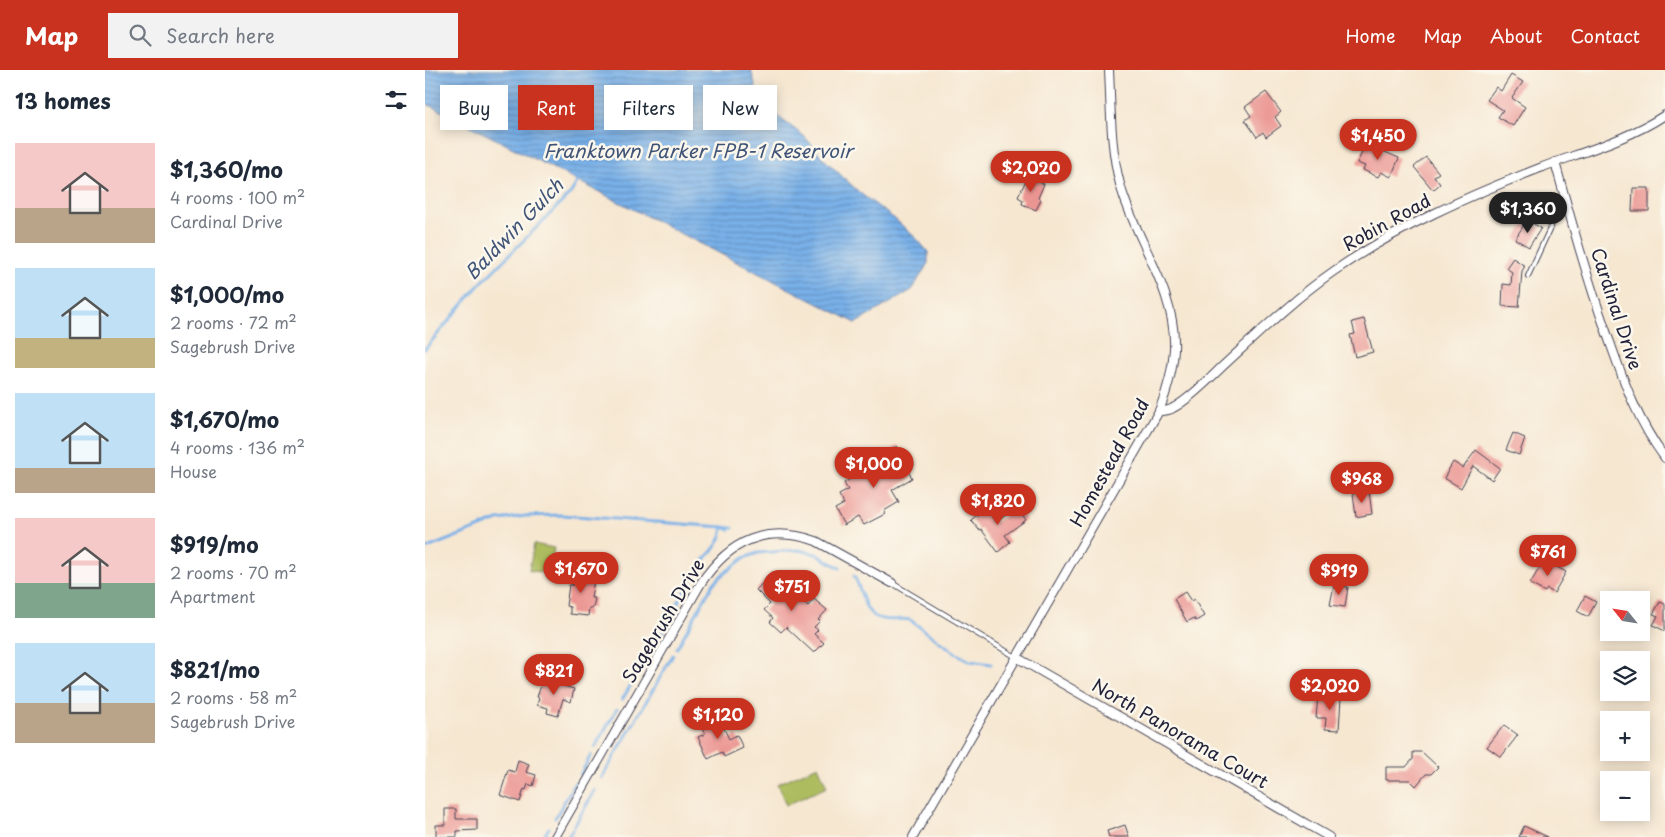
<!DOCTYPE html>
<html lang="en">
<head>
<meta charset="utf-8">
<style>
  body { margin:0; font-family:"Playpen Sans",sans-serif; background:#f2f2f3; color:#1f2937; height:100vh; display:flex; flex-direction:column; font-size:19px; white-space:nowrap }
  * { box-sizing:border-box; margin:0 }
  p { font-size:16px; color:#747a83 }
  .icon { flex:none; width:28px; height:28px; fill:none; stroke:currentColor; stroke-width:2; stroke-linecap:round; stroke-linejoin:round }
  .map { position:relative; flex:1; overflow:hidden }
  .sheet { display:flex; flex-direction:column; background:#fff; width:425px }
  .sheet>* { flex:none }
  .banner { position:absolute; left:15px; top:15px; width:475px; height:45px; display:flex; gap:10px }
  .needle { width:32px; rotate:300deg }
  .controls { position:absolute; left:1175px; top:521px; display:grid; gap:10px }
  .controls a { display:grid; place-items:center; width:50px; height:50px; border-radius:0px; background:#fff; box-shadow:0 2px 12px #0003; font-size:25px }
  .price { position:absolute; translate:-50% -42px; padding:0 11px; border-radius:18px; background:#c8321e; color:#fff; font-size:16px; line-height:32px; filter:drop-shadow(0 1px 2px #0008) }
  .price::after { content:''; position:absolute; left:50%; top:30px; width:15px; height:11px; margin-left:-8px; background:inherit; clip-path:polygon(0 0,100% 0,50% 100%) }
  .price.active { background:#222; color:#fff }
  ul { padding:0; list-style:none }
  li { display:flex; align-items:center; gap:15px; height:125px; padding:0 15px }
  li span { display:grid; place-items:center; flex:none; width:140px; height:100px; border-radius:0px; color:#555 }
  li>.icon { margin-inline-start:auto }
  span .icon { width:60px; height:60px; fill:#fffc; stroke-width:1 }
  li b { font-size:21px }
  h2 { display:flex; justify-content:space-between; align-items:center; height:60px; padding:0 15px; font-size:21px }
  .pill { padding:0 18px; border-radius:0px; background:#fff; box-shadow:0 2px 12px #0003; font-size:18px; line-height:45px }
  .pill.active { background:#c8321e; color:#fff }
  header { display:flex; align-items:center; gap:30px; box-sizing:border-box; height:70px; padding:0 25px; background:#c8321e; color:#fff }
  header strong { font-size:24px }
  nav { display:flex; gap:28px; margin-inline-start:auto; font-size:18px }
  .search { width:350px; height:45px; background:#f2f2f3; display:flex; align-items:center; gap:12px; box-sizing:border-box; padding:0 18px; border-radius:0px; color:#747a83; font-size:19px }
  main { display:flex; flex:1; min-height:0 }
  .map>svg:first-child { display:block }
  .green { fill:#adbc5f; stroke:#686f4d }
  .water { fill:url(#water-rules); stroke:#4d6992 }
  .lines { fill:none; stroke-linecap:round; stroke-linejoin:round }
  .stream { stroke:#78b0e8; stroke-width:3 }
  .building { fill:#eb9592 }
  .lane-casing { stroke:#424052; stroke-width:6 }
  .street-casing { stroke:#424052; stroke-width:10 }
  .lane { stroke:#fff; stroke-width:4 }
  .street { stroke:#fff; stroke-width:8 }
  .labels { text-anchor:middle; stroke-width:5; stroke-linejoin:round; paint-order:stroke }
  .street-label { font-size:18px; fill:#22223b; stroke:#fbf7ec }
  .water-label { font-size:19px; font-style:italic; fill:#405478; stroke:#fbf7ec }
</style>
</head>
<body>
<header>
<strong>Map</strong>
<div class="search"><svg class="icon" aria-label="search" viewBox="0 0 24 24"><circle cx="10" cy="10" r="6"/><path d="M15 15l6 6"/></svg>Search here</div>
<nav><a>Home</a><a>Map</a><a>About</a><a>Contact</a></nav>
</header>
<main>
<section class="sheet">
<h2>13 homes<svg class="icon" aria-label="filters" viewBox="0 0 24 24"><path d="M4 7h16M4 17h16"/><circle cx="9" cy="7" r="2"/><circle cx="15" cy="17" r="2"/></svg></h2>
<ul>
<li><span style="background:linear-gradient(#f6c9c9 65%,#b9a48a 0)"><svg class="icon" aria-label="home" viewBox="0 0 24 24"><path d="M3 11l9-7 9 7M6 9v11h12V9"/></svg></span><div><b>$1,360/mo</b><p>4 rooms · 100 m²</p><p>Cardinal Drive</p></div></li>
<li><span style="background:linear-gradient(#bfe0f5 70%,#c2b280 0)"><svg class="icon" aria-label="home" viewBox="0 0 24 24"><path d="M3 11l9-7 9 7M6 9v11h12V9"/></svg></span><div><b>$1,000/mo</b><p>2 rooms · 72 m²</p><p>Sagebrush Drive</p></div></li>
<li><span style="background:linear-gradient(#bfe0f5 75%,#b9a48a 0)"><svg class="icon" aria-label="home" viewBox="0 0 24 24"><path d="M3 11l9-7 9 7M6 9v11h12V9"/></svg></span><div><b>$1,670/mo</b><p>4 rooms · 136 m²</p><p>House</p></div></li>
<li><span style="background:linear-gradient(#f6c9c9 65%,#7fa58c 0)"><svg class="icon" aria-label="home" viewBox="0 0 24 24"><path d="M3 11l9-7 9 7M6 9v11h12V9"/></svg></span><div><b>$919/mo</b><p>2 rooms · 70 m²</p><p>Apartment</p></div></li>
<li><span style="background:linear-gradient(#bfe0f5 60%,#b9a48a 0)"><svg class="icon" aria-label="home" viewBox="0 0 24 24"><path d="M3 11l9-7 9 7M6 9v11h12V9"/></svg></span><div><b>$821/mo</b><p>2 rooms · 58 m²</p><p>Sagebrush Drive</p></div></li>
</ul>
</section>
<div class="map">
<svg width="1240" height="767" viewBox="0 0 1240 767">
  <defs>
    <pattern id="water-rules" width="6" height="5" patternUnits="userSpaceOnUse" patternTransform="scale(1.25)"><rect width="6" height="5" fill="#78b0e8"/><path d="M0 2.5h6" fill="none" stroke="#628fbd"/></pattern>
  </defs>
  <rect width="100%" height="100%" fill="#fbf7ec"/>
  <filter id="ink" filterUnits="userSpaceOnUse"><feTurbulence type="fractalNoise" baseFrequency=".02" numOctaves="2"/><feDisplacementMap in="SourceGraphic" scale="10" xChannelSelector="R" yChannelSelector="G"/><feConvolveMatrix kernelMatrix="1 2 1 2 8 2 1 2 1" color-interpolation-filters="sRGB"/></filter>
  <filter id="wash" filterUnits="userSpaceOnUse"><feTurbulence type="fractalNoise" baseFrequency=".0096" numOctaves="4" result="noise"/><feDisplacementMap in="SourceGraphic" scale="20" xChannelSelector="R" yChannelSelector="G"/><feGaussianBlur stdDeviation="1.12" result="paint"/><feColorMatrix in="noise" values="0 0 0 0 0 0 0 0 0 0 0 0 0 0 0 0 0 1.4 0 .05"/><feComposite in="paint" operator="in"/></filter>
  <g filter="url(#wash)">
    <rect width="100%" height="100%" fill="#f6e7d1"/>
    <g class="green">
      <polygon points="109,474 129,478 124,504 104,500"/>
      <polygon points="393,696 402,717 361,735 352,714"/>
    </g>
    <polygon class="water" points="0,0 326,0 334,28 344,40 380,67 401,91 435,123 471,150 493,170 503,182 503,193 487,220 431,253 0,33"/>
    <g class="lines">
      <g class="stream">
        <polyline points="0,279 53,216 145,124 155,108"/>
        <polyline points="0,479 73,450 100,446 137,445 298,457 305,460"/>
        <path d="M 429,506 C 438,520 437,546 457,549 C 467,551 475,548 485,550 L 532,584 L 545,591 L 566,594"/>
        <path d="M 237,563 C 249,541 261,517 275,496 C 285,481 296,476 298,457 L 308,458"/>
        <polyline points="252,578 288,514 297,505 319,488 333,483 374,480 391,484 415,498"/>
        <polyline points="197,630 231,572"/>
        <polyline points="170,677 192,639"/>
        <polyline points="155,705 166,685"/>
        <polyline points="177,708 248,585"/>
        <polyline points="130,748 150,713"/>
        <polyline points="118,767 124,758"/>
        <polyline points="143,767 170,720"/>
      </g>
    </g>
    <g id="blocks">
      <g class="building">
        <polygon points="1086,5 1098,12 1087,28 1100,37 1088,56 1073,47 1078,40 1062,30 1071,17 1076,21"/>
        <polygon points="841,22 856,42 850,47 856,56 841,67 838,62 832,67 820,50 826,46 820,37"/>
        <polygon points="941,74 974,88 966,107 956,102 953,107 938,100 940,96 932,93"/>
        <polygon points="1001,87 1014,103 1009,106 1015,114 1008,120 989,97"/>
        <polygon points="603,106 619,114 613,128 616,130 611,140 597,134 598,130 593,127"/>
        <polygon points="1208,118 1224,118 1224,141 1207,141"/>
        <polygon points="1102,150 1116,158 1104,177 1090,169"/>
        <polygon points="1088,188 1100,196 1097,201 1094,237 1077,236 1078,214 1086,215 1087,202 1081,198"/>
        <polygon points="939,249 948,282 930,287 925,265 930,264 927,252"/>
        <polygon points="1088,363 1100,368 1094,385 1081,380"/>
        <polygon points="472,376 478,386 483,383 489,395 482,399 487,408 467,420 474,432 459,441 460,444 439,455 433,447 419,455 410,439 419,434 414,425 423,420 419,413 427,408 425,404 445,392 450,399 465,390 461,383"/>
        <polygon points="1051,380 1075,398 1067,410 1048,396 1036,418 1019,408 1028,392 1038,398"/>
        <polygon points="944,421 947,444 931,447 928,423"/>
        <polygon points="592,437 601,450 580,465 585,472 573,482 556,459 554,460 546,450 561,438 571,452"/>
        <polygon points="1119,490 1141,502 1129,523 1122,519 1120,522 1105,514"/>
        <polygon points="149,501 170,504 166,528 170,528 168,538 164,538 163,546 145,544 145,537 141,536 144,515 148,515"/>
        <polygon points="348,502 383,536 389,529 402,540 393,550 395,551 389,557 393,560 389,564 399,573 389,583 361,557 356,562 345,552 348,548 339,540 345,534 331,520"/>
        <polygon points="909,515 923,517 920,537 905,535"/>
        <polygon points="760,522 766,531 769,529 779,546 771,551 769,548 762,552 749,529"/>
        <polygon points="1160,526 1171,532 1163,547 1152,541"/>
        <polygon points="1235,532 1240,534 1240,561 1228,555 1233,546 1228,544"/>
        <polygon points="126,606 135,609 134,615 149,619 146,632 138,629 133,646 122,643 123,638 112,635 114,628 112,627 118,610 124,612"/>
        <polygon points="893,626 916,627 914,660 900,659 901,648 891,648"/>
        <polygon points="294,648 304,669 312,665 318,678 299,687 297,682 283,689 273,667 280,664 276,656"/>
        <polygon points="1079,655 1093,665 1076,687 1062,677"/>
        <polygon points="988,682 997,682 1013,697 1006,704 1001,704 991,716 985,710 961,710 961,697 981,697 988,689"/>
        <polygon points="93,690 104,694 101,702 111,705 108,716 103,714 101,720 99,719 95,732 75,725 83,700 90,702"/>
        <polygon points="20,739 31,739 31,749 52,749 52,760 32,761 32,767 11,767 11,755 20,755"/>
        <polygon points="700,755 704,767 684,767 682,761"/>
        <polygon points="1099,756 1123,767 1094,767"/>
      </g>
    </g>
  </g>
  <g filter="url(#ink)">
    <use href="#blocks" fill-opacity="0" stroke="#424052" stroke-width="1"/>
    <g class="lines">
      <defs>
        <g id="lane">
          <polyline points="1103,206 1127,154 1141,135"/>
          <polyline points="467,513 591,587"/>
        </g>
        <g id="street">
          <path d="M 1130,92 C 1146,150 1162,208 1182,264 C 1198,309 1211,349 1240,388"/>
          <path d="M 734,341 C 738,341 744,341 748,338 C 765,329 785,308 800,294 C 835,262 870,228 909,201 C 973,157 1043,126 1115,98 C 1157,82 1202,70 1240,45"/>
          <polyline points="591,587 904,767"/>
          <path d="M 130,767 L 276,513 C 305,470 341,454 391,471 L 467,513"/>
          <path d="M 488,767 L 734,341 C 742,321 748,301 749,279 C 752,221 709,168 695,114 C 685,77 686,38 684,0"/>
        </g>
      </defs>
      <use href="#lane" class="lane-casing"/>
      <use href="#street" class="street-casing"/>
      <use href="#lane" class="lane"/>
      <use href="#street" class="street"/>
    </g>
  </g>
  <g class="labels">
    <g class="street-label">
      <text transform="translate(962 153) rotate(-29)" y="6">Robin Road</text>
      <text transform="translate(1191 239) rotate(72)" y="6">Cardinal Drive</text>
      <text transform="translate(685 393) rotate(-61)" y="6">Homestead Road</text>
      <text transform="translate(239 551) rotate(-59)" y="6">Sagebrush Drive</text>
      <text transform="translate(755 664) rotate(30)" y="6">North Panorama Court</text>
    </g>
    <g class="water-label">
      <text x="273" y="88">Franktown Parker FPB-1 Reservoir</text>
      <text transform="translate(89 159) rotate(-46)" y="7">Baldwin Gulch</text>
    </g>
  </g>
</svg>
<div class="controls">
<a><svg class="needle" viewBox="-14 -14 28 28"><path d="M0-13l5 13h-10z" fill="#e53935"/><path d="M0 13l5-13h-10z" fill="#747a83"/></svg></a>
<a><svg class="icon" aria-label="layers" viewBox="0 0 24 24"><path d="M12 4l9 5-9 5-9-5zM3 14l9 5 9-5"/></svg></a>
<a>+</a>
<a>−</a>
</div>
<b class="price" style="left:953px;top:91px">$1,450</b>
<b class="price" style="left:606px;top:123px">$2,020</b>
<b class="price active" style="left:1103px;top:164px">$1,360</b>
<b class="price" style="left:449px;top:419px">$1,000</b>
<b class="price" style="left:937px;top:434px">$968</b>
<b class="price" style="left:573px;top:456px">$1,820</b>
<b class="price" style="left:1123px;top:507px">$761</b>
<b class="price" style="left:156px;top:524px">$1,670</b>
<b class="price" style="left:914px;top:526px">$919</b>
<b class="price" style="left:367px;top:542px">$751</b>
<b class="price" style="left:129px;top:626px">$821</b>
<b class="price" style="left:905px;top:641px">$2,020</b>
<b class="price" style="left:293px;top:670px">$1,120</b>
<div class="banner">
<a class="pill">Buy</a>
<a class="pill active">Rent</a>
<a class="pill">Filters</a>
<a class="pill">New</a>
</div>
</div>
</main>
</body>
</html>
